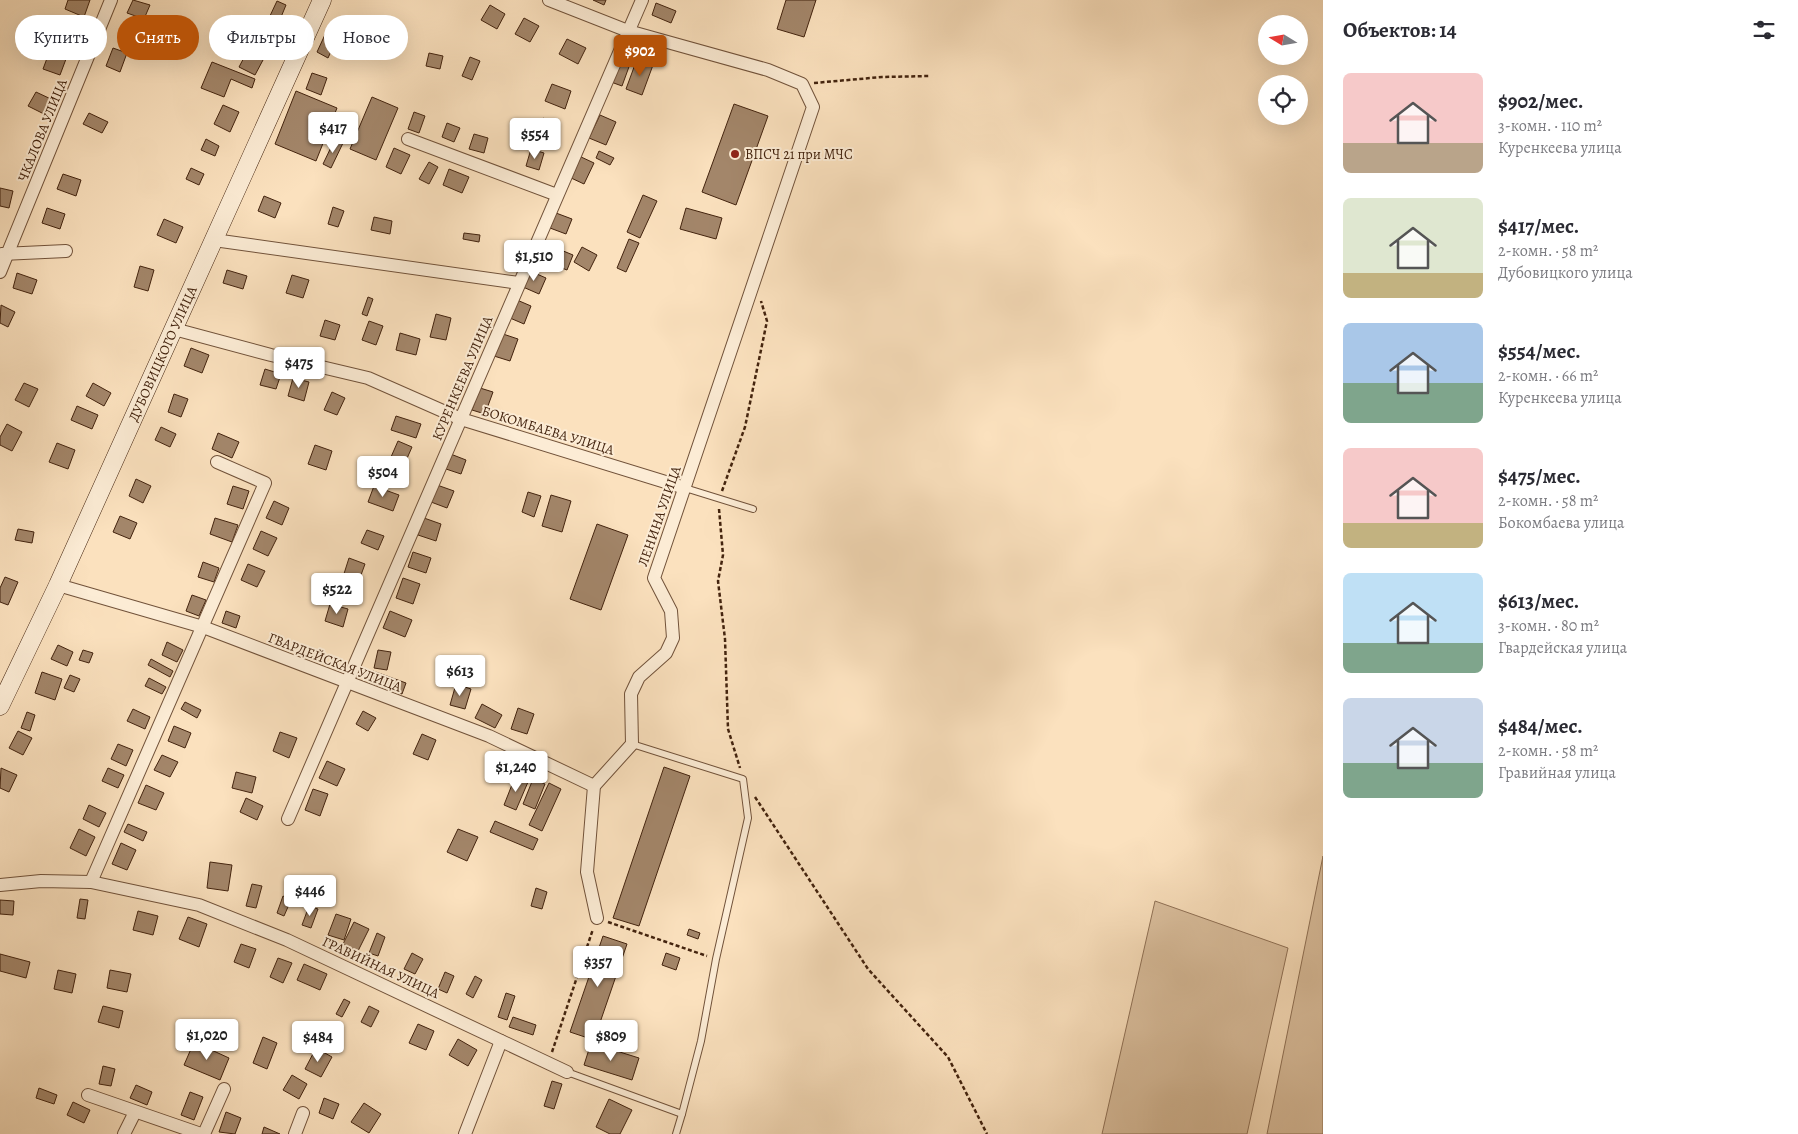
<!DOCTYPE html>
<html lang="ru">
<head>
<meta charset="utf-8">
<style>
  body { margin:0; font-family:Alegreya,serif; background:#f7f7f7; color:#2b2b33; height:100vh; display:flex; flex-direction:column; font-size:19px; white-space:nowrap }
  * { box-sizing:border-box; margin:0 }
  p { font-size:16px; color:#7c7c81 }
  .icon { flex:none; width:28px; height:28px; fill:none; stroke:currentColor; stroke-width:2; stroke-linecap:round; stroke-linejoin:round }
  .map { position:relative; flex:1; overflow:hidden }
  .side { display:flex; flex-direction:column; background:#fff; width:475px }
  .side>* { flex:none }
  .top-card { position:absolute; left:15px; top:15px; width:475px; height:45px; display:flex; gap:10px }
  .needle { width:32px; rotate:281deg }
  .fabs { position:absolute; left:1258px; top:15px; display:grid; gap:10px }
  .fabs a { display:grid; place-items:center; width:50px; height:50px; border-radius:50%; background:#fff; box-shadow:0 5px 20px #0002; font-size:25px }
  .price { position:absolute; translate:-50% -42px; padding:0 11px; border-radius:5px; background:#fff; color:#222; font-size:16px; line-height:32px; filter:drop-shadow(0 1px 2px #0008) }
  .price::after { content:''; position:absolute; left:50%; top:30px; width:15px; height:11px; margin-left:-8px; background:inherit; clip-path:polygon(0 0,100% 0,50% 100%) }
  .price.active { background:#b45309; color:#fff }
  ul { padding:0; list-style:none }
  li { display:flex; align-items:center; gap:15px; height:125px; padding:0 20px }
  li span { display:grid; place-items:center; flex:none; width:140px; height:100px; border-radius:8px; color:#555 }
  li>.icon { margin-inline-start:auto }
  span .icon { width:60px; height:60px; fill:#fffc; stroke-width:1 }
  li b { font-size:21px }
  h2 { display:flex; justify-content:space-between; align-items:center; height:60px; padding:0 20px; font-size:21px }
  .pill { padding:0 18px; border-radius:22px; background:#fff; box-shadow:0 5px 20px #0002; font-size:18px; line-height:45px }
  .pill.active { background:#b45309; color:#fff }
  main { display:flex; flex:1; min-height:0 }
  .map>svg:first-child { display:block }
  .green { fill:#dcc1a0; stroke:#907257 }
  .building { fill:#a3866a; stroke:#43230e }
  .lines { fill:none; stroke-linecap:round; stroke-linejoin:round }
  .lane-casing { stroke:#71523a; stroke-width:8 }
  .street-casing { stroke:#71523a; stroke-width:14 }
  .secondary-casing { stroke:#43230e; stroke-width:19 }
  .path { stroke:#43230e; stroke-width:2.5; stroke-dasharray:4 2.5; stroke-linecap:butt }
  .lane { stroke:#fcecd5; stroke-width:6 }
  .street { stroke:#fcecd5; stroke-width:12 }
  .secondary { stroke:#fcecd5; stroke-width:18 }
  .poi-dot { fill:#8f2418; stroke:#fcecd5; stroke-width:2 }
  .labels { text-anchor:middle; stroke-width:4; stroke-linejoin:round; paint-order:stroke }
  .street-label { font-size:14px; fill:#43230e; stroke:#fcecd5 }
  .poi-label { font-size:14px; fill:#43230e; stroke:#fcecd5; text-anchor:start }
</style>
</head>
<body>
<main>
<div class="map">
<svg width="1323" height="1134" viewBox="0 0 1323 1134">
  <rect width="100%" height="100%" fill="#fbe1be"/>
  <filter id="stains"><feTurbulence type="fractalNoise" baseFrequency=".004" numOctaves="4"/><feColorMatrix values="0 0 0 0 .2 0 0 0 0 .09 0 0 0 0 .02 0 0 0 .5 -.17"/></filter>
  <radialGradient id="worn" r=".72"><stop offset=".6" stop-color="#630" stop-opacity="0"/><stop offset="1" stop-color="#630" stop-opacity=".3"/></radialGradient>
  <g class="green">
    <polygon points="1323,856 1323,1134 1267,1134"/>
    <polygon points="1155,901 1288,948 1247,1134 1102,1134"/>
  </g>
  <g class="building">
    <polygon points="68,0 90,0 84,17 65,9"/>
    <polygon points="133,0 150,5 144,19 127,13"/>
    <polygon points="593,0 606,0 604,5"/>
    <polygon points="786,0 816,0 804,37 777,29"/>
    <polygon points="277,1 286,5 279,22 269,18"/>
    <polygon points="656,3 676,11 671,23 652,15"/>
    <polygon points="490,5 505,14 497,29 481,20"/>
    <polygon points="63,17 82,24 75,42 56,35"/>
    <polygon points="524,18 539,26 530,42 515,34"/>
    <polygon points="124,22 141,28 135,44 118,38"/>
    <polygon points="329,26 340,32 328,58 317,52"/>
    <polygon points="259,27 275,34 269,48 253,40"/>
    <polygon points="567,39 586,48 578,64 559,54"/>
    <polygon points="113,48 127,53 120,72 106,66"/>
    <polygon points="247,52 263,60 255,75 239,67"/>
    <polygon points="49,53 66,59 60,75 43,69"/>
    <polygon points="429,53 443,56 440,69 426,66"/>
    <polygon points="470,57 480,61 472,80 462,76"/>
    <polygon points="637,59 653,65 642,95 626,89"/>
    <polygon points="619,60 630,64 622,86 611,82"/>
    <polygon points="212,62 255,79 252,88 231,79 224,97 201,88"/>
    <polygon points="312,73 327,78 321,95 306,89"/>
    <polygon points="552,84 571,91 565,109 545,101"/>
    <polygon points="296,91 337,108 316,161 275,144"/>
    <polygon points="36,92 53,100 46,115 28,106"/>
    <polygon points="372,97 398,108 376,160 350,149"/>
    <polygon points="734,104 768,116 736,205 702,192"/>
    <polygon points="223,105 239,112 230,132 214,124"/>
    <polygon points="414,112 425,116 419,133 408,129"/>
    <polygon points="89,113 108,122 102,133 83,124"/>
    <polygon points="600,115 616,122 606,145 589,138"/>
    <polygon points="543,118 556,126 548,141 534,133"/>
    <polygon points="447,123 460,128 454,142 442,137"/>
    <polygon points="474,134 488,138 484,153 469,149"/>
    <polygon points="206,139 219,146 215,156 201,150"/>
    <polygon points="335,139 343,143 331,168 323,164"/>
    <polygon points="394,148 410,155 401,174 386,167"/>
    <polygon points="531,149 544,153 539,170 526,166"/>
    <polygon points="599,151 614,158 610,165 596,158"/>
    <polygon points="579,156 594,163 584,184 569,177"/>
    <polygon points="429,162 438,167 429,184 419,179"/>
    <polygon points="191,168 204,174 199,185 186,179"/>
    <polygon points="449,169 469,177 462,193 443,185"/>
    <polygon points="63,174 81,180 76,196 57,189"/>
    <polygon points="0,188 13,191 9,208 0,206"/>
    <polygon points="643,195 657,201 640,238 627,232"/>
    <polygon points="264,196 281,203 275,218 258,211"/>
    <polygon points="333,207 344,211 338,227 328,224"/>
    <polygon points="47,208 65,214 60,229 42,223"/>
    <polygon points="686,208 722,218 716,239 680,229"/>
    <polygon points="556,213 572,219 566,234 550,228"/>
    <polygon points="374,217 392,221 390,234 371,230"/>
    <polygon points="164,219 183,227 176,243 157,235"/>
    <polygon points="464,233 480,235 479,242 463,239"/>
    <polygon points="629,239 639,243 626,272 617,268"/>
    <polygon points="539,241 573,255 567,270 533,257"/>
    <polygon points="582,247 597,255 589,271 574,262"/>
    <polygon points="140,266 154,270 148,291 134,287"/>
    <polygon points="227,270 247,276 243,289 223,283"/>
    <polygon points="530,271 546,278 539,294 523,287"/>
    <polygon points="17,273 37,280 32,294 13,288"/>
    <polygon points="292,275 309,280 303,298 286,293"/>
    <polygon points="368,297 373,299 367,316 362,314"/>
    <polygon points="517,300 531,306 524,324 510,318"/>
    <polygon points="1,305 15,312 8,327 0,323"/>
    <polygon points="436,314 451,318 446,340 430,337"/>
    <polygon points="325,320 340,325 335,340 320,336"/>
    <polygon points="369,321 383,326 376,345 362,340"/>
    <polygon points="400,333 420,339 416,355 396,350"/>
    <polygon points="503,334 518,339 510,361 494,356"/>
    <polygon points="191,348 209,355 202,373 184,366"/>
    <polygon points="265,369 281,374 276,389 260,385"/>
    <polygon points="293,378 309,382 304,401 288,396"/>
    <polygon points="24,383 38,389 29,407 15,400"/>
    <polygon points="93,383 111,393 104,406 86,396"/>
    <polygon points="480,388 493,392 485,414 472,410"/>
    <polygon points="332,392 345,398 337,415 324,410"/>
    <polygon points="174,394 188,399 181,417 168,412"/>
    <polygon points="77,406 98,415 92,429 71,420"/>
    <polygon points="396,416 421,424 416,438 391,430"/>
    <polygon points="7,424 22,432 12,451 0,445 0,437"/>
    <polygon points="161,427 176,434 170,447 155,440"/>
    <polygon points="218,433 239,442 232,458 212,449"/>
    <polygon points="398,441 412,447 405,463 391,457"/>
    <polygon points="57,443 75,450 68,469 49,462"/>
    <polygon points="315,445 332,451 326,470 308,464"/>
    <polygon points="448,453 466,460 461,474 443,468"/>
    <polygon points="136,479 151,486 143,503 129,496"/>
    <polygon points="437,485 454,491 447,508 431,502"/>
    <polygon points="233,486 249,491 243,509 227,504"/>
    <polygon points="374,486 399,495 393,511 368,502"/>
    <polygon points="528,492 541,496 534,517 522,512"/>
    <polygon points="551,495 571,501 562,532 542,526"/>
    <polygon points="274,501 289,508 282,525 266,518"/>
    <polygon points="120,516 137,523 130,539 113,532"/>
    <polygon points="215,518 238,525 232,542 210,534"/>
    <polygon points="424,518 441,524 436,541 418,535"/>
    <polygon points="597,524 628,535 601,610 570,599"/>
    <polygon points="18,529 34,532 32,543 15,540"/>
    <polygon points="367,530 384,536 378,550 361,543"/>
    <polygon points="261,531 277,538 268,556 253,549"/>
    <polygon points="413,552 431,558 426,573 408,567"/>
    <polygon points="349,558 365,564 357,586 342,580"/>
    <polygon points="203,562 219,568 214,582 198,577"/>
    <polygon points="248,564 265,571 257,587 241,580"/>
    <polygon points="5,577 18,582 8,605 0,602 0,588"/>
    <polygon points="403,578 420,584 413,604 396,598"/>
    <polygon points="192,595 206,600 199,616 186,611"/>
    <polygon points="330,604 348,609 343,627 325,621"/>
    <polygon points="226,611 240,616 236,628 222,623"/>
    <polygon points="390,611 412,620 405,637 383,628"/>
    <polygon points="167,642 183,650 177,662 162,655"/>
    <polygon points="58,645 73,652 67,666 51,659"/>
    <polygon points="83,650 93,653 89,663 79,660"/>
    <polygon points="378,650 391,652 387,670 374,668"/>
    <polygon points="151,659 173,671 170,677 148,665"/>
    <polygon points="373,671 406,683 402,694 369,682"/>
    <polygon points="42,672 62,679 55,700 35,693"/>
    <polygon points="70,675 80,679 74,692 64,688"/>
    <polygon points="149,678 166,687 162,694 145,686"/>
    <polygon points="456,684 471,689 465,709 450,705"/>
    <polygon points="185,702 201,710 197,718 181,709"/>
    <polygon points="482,704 502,715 495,728 475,718"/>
    <polygon points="518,708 534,714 527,734 511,729"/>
    <polygon points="133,709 150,717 145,729 127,721"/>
    <polygon points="363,711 376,718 368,731 356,724"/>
    <polygon points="27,712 35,715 30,731 21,728"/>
    <polygon points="174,726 191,733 185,748 168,741"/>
    <polygon points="18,731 32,738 23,755 9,748"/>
    <polygon points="280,732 297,738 289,758 273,751"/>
    <polygon points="422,734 436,740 428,760 413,754"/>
    <polygon points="118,744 133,750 126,766 111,759"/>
    <polygon points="162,755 178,762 170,777 154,770"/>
    <polygon points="327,761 345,769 337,786 319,778"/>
    <polygon points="664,767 690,776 639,926 613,918"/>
    <polygon points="1,768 17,775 9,792 0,788"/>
    <polygon points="108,768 124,775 118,788 102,781"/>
    <polygon points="236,772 256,777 252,793 232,788"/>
    <polygon points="515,777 528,782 516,810 504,805"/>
    <polygon points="533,779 545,784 535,809 523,804"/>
    <polygon points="549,783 561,789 542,831 529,825"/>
    <polygon points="146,785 164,793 156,810 138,803"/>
    <polygon points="313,789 328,794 320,816 305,810"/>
    <polygon points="246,798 263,806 257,820 240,812"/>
    <polygon points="89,805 106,813 99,827 83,819"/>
    <polygon points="495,821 538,839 533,850 490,832"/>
    <polygon points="128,824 147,832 143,841 124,832"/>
    <polygon points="79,829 95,837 86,856 70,848"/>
    <polygon points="458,829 478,837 467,861 447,852"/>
    <polygon points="121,843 136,850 127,870 112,864"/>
    <polygon points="210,862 232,865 228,891 207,888"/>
    <polygon points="252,884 262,886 256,908 246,906"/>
    <polygon points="536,888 547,892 542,909 531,906"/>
    <polygon points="283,896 291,900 284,916 277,913"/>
    <polygon points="80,899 88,900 85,919 77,918"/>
    <polygon points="0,900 14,901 13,915 0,914"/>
    <polygon points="309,906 318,909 311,928 302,925"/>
    <polygon points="138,911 158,916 153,935 133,930"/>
    <polygon points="336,914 351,919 344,940 328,935"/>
    <polygon points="188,917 207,924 199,947 179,939"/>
    <polygon points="354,922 369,929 358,951 343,944"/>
    <polygon points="689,929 700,933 698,939 687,935"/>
    <polygon points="377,933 385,937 378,956 369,953"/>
    <polygon points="603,936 627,944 594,1040 570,1032"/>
    <polygon points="241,944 256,949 249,968 234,962"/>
    <polygon points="412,953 423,959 415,974 404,969"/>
    <polygon points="666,953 680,958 676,970 662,965"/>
    <polygon points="0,954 30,962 26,978 0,971"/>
    <polygon points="278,958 292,963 283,983 270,977"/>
    <polygon points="304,964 327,974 320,990 297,980"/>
    <polygon points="58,970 76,974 72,993 54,989"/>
    <polygon points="110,970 131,974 127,992 107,988"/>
    <polygon points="445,972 454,976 447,993 438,989"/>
    <polygon points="475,976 482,980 473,998 466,994"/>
    <polygon points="506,993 515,996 507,1020 498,1017"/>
    <polygon points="344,999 350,1002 342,1017 336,1014"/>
    <polygon points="103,1006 123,1011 119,1028 98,1022"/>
    <polygon points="369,1006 379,1011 371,1027 361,1022"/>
    <polygon points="513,1017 536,1025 533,1035 509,1027"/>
    <polygon points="418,1024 434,1031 426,1050 409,1043"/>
    <polygon points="263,1037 277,1043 267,1069 253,1063"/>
    <polygon points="458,1039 477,1050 468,1066 449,1055"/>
    <polygon points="194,1042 229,1058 220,1080 184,1065"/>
    <polygon points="591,1043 639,1058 632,1080 584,1065"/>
    <polygon points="316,1048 332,1057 321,1077 305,1069"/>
    <polygon points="103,1066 115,1069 111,1086 99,1084"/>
    <polygon points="292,1075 307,1084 299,1099 283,1090"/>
    <polygon points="552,1081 562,1084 554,1109 544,1106"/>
    <polygon points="136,1085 152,1092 147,1105 130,1098"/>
    <polygon points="39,1088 57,1095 54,1104 36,1098"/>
    <polygon points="190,1092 203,1097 194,1120 181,1115"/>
    <polygon points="324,1098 339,1104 333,1119 319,1113"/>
    <polygon points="609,1099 632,1110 620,1134 610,1134 596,1127"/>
    <polygon points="73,1102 90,1110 84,1123 67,1115"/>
    <polygon points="364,1103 381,1114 369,1133 351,1122"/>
    <polygon points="226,1112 241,1118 235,1134 219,1132"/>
    <polygon points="264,1127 280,1134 262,1134"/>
  </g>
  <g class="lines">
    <defs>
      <g id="lane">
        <polyline points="685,488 753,509"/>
        <polyline points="567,1072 682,1114 701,1041 716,959 748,818 743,779 632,744"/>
        <polyline points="676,1134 682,1114"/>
      </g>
      <g id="street">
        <polyline points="549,0 628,31 768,70 802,84 813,107 654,578 671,611 673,638 666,653 639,677 631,694 632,744 594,786 587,872 597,918"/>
        <polyline points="408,139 557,195"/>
        <polyline points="214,240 519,283"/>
        <polyline points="2,254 66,251"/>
        <polyline points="0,272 111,0"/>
        <polyline points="174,329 271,355 368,378 461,419 685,488"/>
        <polyline points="58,585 203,627 489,736 594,786"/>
        <polyline points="288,819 642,0"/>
        <polyline points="91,882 265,483 217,462"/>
        <polyline points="0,885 41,881 91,882 199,905 287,940 567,1072"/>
        <polyline points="88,1095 201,1134"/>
        <polyline points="124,1134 135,1112"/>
        <polyline points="204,1134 224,1089"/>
        <polyline points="295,1134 303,1113"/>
        <polyline points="465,1134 501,1041"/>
      </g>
      <g id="secondary">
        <path id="s1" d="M 0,706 L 58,585 L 322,0"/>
      </g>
    </defs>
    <use href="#lane" class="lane-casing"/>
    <use href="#street" class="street-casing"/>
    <use href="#secondary" class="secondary-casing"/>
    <g class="path">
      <polyline points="814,83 882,77 929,76"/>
      <polyline points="722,491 745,427 767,321 761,301"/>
      <polyline points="719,509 723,555 718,581 725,639 728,729 740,768"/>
      <polyline points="755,797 868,969 948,1057 987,1134"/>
      <polyline points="608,922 707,956"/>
      <polyline points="552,1052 593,929"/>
    </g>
    <use href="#lane" class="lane"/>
    <use href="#street" class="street"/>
    <use href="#secondary" class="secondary"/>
  </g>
  <circle class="poi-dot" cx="735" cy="154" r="5"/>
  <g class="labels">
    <g class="street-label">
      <text transform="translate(42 130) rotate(-68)" y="5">ЧКАЛОВА УЛИЦА</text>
      <text dy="5" stroke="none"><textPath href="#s1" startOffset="388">ДУБОВИЦКОГО УЛИЦА</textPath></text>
      <text transform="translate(462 378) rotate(-67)" y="5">КУРЕНКЕЕВА УЛИЦА</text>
      <text transform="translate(548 430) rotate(17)" y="5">БОКОМБАЕВА УЛИЦА</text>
      <text transform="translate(659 516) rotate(-71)" y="5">ЛЕНИНА УЛИЦА</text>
      <text transform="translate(335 662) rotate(21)" y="5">ГВАРДЕЙСКАЯ УЛИЦА</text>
      <text transform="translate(381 967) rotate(25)" y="5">ГРАВИЙНАЯ УЛИЦА</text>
    </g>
    <g class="poi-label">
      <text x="745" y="159">ВПСЧ 21 при МЧС</text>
    </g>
  </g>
  <rect width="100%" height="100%" filter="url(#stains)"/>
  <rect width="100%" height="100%" fill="url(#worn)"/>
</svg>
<div class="fabs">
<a><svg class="needle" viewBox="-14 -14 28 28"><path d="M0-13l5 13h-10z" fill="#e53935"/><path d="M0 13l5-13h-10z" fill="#7c7c81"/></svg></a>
<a><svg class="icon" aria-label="locate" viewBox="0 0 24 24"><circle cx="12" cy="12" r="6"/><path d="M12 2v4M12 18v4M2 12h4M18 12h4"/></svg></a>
</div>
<b class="price active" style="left:640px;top:77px">$902</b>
<b class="price" style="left:333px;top:154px">$417</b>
<b class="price" style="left:535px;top:160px">$554</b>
<b class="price" style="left:534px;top:282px">$1,510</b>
<b class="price" style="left:299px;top:389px">$475</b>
<b class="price" style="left:383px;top:498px">$504</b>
<b class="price" style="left:337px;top:615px">$522</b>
<b class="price" style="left:460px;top:697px">$613</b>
<b class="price" style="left:516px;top:793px">$1,240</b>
<b class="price" style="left:310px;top:917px">$446</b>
<b class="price" style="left:598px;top:988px">$357</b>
<b class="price" style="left:207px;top:1061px">$1,020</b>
<b class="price" style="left:611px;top:1062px">$809</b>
<b class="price" style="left:318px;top:1063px">$484</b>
<div class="top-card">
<a class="pill">Купить</a>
<a class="pill active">Снять</a>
<a class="pill">Фильтры</a>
<a class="pill">Новое</a>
</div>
</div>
<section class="side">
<h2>Объектов: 14<svg class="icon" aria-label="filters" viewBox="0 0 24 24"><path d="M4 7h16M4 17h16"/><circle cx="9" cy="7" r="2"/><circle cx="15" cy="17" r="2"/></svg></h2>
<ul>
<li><span style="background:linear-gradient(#f6c9c9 70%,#b9a48a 0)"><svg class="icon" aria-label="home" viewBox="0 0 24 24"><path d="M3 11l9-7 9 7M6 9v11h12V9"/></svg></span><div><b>$902/мес.</b><p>3-комн. · 110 m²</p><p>Куренкеева улица</p></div></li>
<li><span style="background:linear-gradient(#dfe7d0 75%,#c2b280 0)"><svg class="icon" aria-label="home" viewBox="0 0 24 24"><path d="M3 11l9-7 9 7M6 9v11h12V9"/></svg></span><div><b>$417/мес.</b><p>2-комн. · 58 m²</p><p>Дубовицкого улица</p></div></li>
<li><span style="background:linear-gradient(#a9c7e8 60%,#7fa58c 0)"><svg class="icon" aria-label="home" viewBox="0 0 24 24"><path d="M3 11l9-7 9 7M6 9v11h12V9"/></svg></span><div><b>$554/мес.</b><p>2-комн. · 66 m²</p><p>Куренкеева улица</p></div></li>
<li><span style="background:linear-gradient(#f6c9c9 75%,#c2b280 0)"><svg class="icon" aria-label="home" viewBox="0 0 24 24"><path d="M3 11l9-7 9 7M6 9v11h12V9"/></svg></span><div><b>$475/мес.</b><p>2-комн. · 58 m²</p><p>Бокомбаева улица</p></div></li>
<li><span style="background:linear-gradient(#bfe0f5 70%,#7fa58c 0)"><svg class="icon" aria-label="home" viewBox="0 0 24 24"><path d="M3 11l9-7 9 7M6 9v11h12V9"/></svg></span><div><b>$613/мес.</b><p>3-комн. · 80 m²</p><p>Гвардейская улица</p></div></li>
<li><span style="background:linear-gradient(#c9d6e8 65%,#7fa58c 0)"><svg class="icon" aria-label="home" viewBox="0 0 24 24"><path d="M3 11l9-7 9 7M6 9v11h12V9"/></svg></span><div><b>$484/мес.</b><p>2-комн. · 58 m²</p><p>Гравийная улица</p></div></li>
</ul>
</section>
</main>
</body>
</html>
